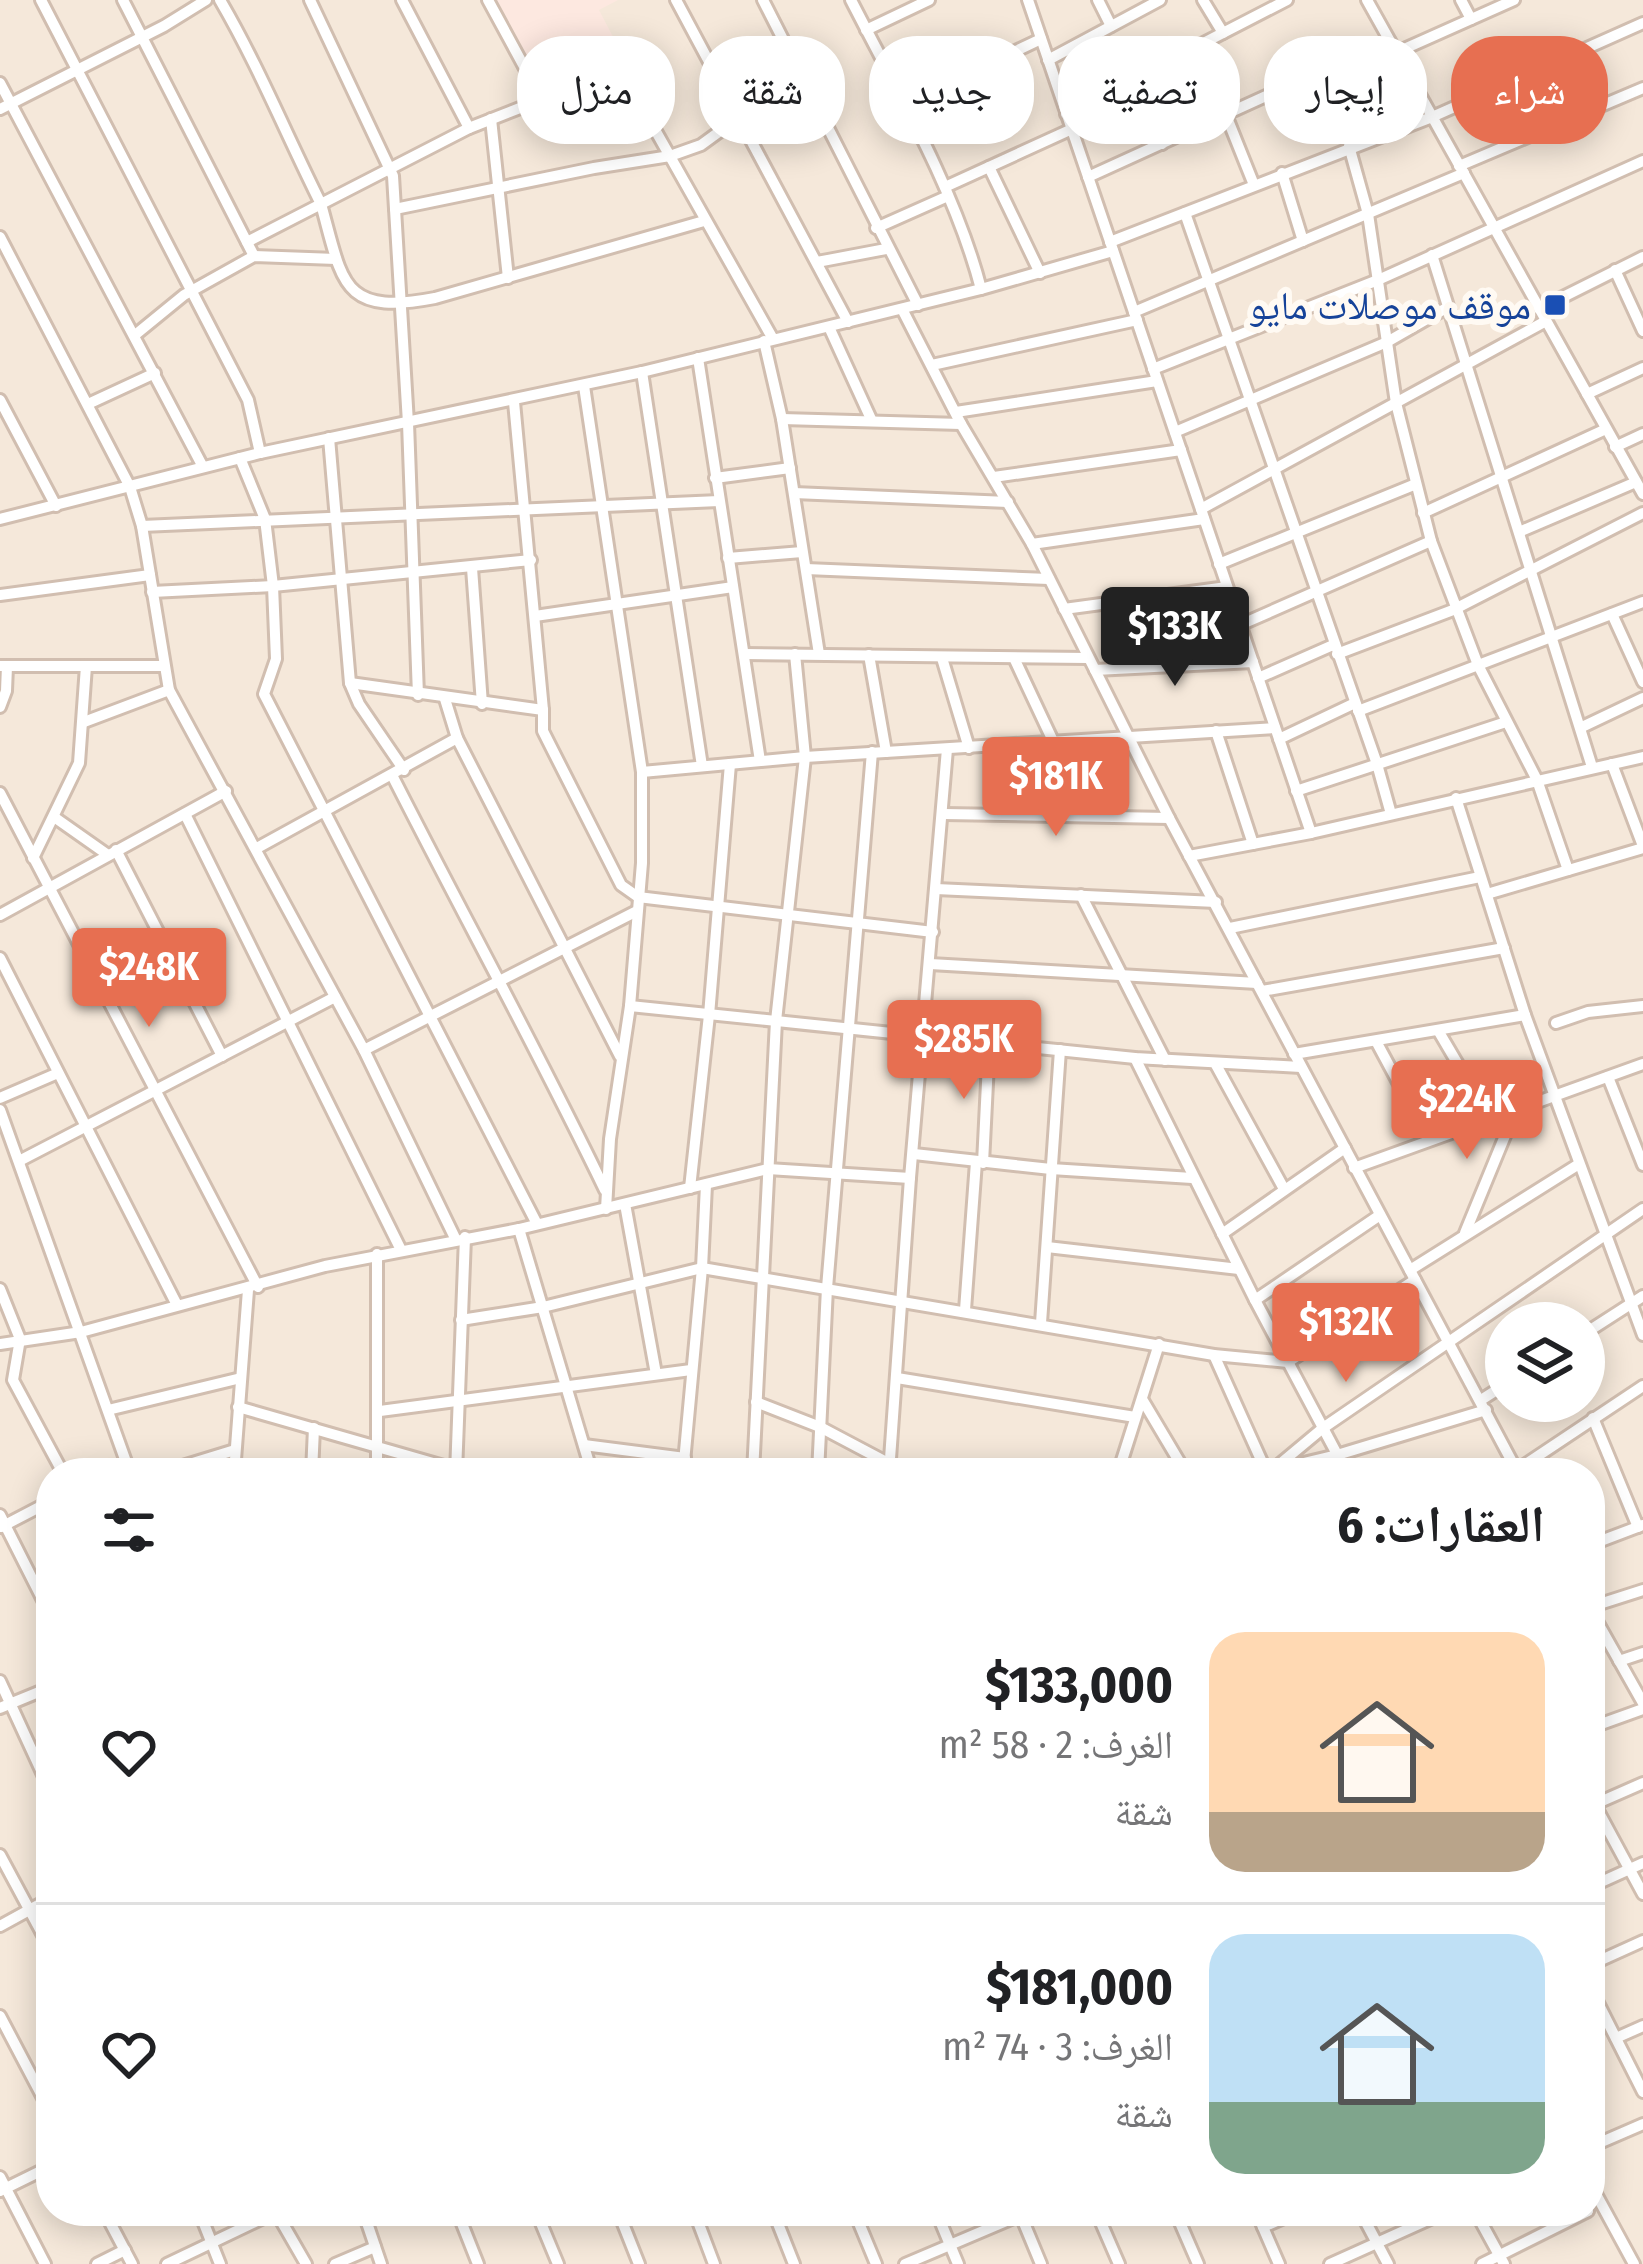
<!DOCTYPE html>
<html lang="ar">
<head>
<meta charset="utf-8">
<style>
  body { margin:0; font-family:"Fira Sans Condensed","Noto Naskh Arabic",sans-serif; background:#f6f6f6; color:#202124; direction:rtl; height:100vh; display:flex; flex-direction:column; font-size:45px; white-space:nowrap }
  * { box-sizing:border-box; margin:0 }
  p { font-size:39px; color:#757577 }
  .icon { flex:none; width:66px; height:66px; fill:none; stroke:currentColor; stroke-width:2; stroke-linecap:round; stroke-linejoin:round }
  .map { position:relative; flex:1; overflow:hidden; direction:ltr }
  .details { position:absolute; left:36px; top:1458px; width:1569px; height:768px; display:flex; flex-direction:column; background:#fff; border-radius:48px; box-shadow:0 6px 30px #0003; direction:rtl }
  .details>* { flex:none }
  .guide { position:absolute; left:36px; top:36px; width:1572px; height:108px; direction:rtl; display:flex; gap:24px }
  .buttons { position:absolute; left:1485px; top:1302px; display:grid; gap:24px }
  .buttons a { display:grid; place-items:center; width:120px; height:120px; border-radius:50%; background:#fff; box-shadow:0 6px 30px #0003; font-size:60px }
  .price { position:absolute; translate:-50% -102px; padding:0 27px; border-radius:12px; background:#e76f51; color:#fff; font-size:39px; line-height:78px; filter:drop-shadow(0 3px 6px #0008) }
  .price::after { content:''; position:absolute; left:50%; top:72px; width:36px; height:27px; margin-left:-18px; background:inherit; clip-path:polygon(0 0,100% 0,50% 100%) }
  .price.on { background:#222; color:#fff }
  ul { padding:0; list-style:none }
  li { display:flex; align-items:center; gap:36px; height:300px; padding:0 60px }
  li+li { border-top:3px solid #e0e0e0 }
  li span { display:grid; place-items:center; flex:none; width:336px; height:240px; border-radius:36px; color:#555 }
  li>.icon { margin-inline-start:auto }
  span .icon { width:144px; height:144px; fill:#fffc; stroke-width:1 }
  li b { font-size:51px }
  h2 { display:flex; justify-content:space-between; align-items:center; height:144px; padding:0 60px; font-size:51px }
  .pill { padding:0 42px; border-radius:48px; background:#fff; box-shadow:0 6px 30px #0003; font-size:42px; line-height:108px }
  .pill.on { background:#e76f51; color:#fff }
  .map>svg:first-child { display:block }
  .residential { fill:#f5e8da; fill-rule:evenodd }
  .commercial { fill:#fde8e0 }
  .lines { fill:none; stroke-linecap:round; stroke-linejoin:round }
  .minor-casing { stroke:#d1beb0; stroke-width:16 }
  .minor { stroke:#fff; stroke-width:10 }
  .transit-dot { fill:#1a4fb4; stroke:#fffaf3; stroke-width:4.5 }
  .labels { text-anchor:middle; stroke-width:12; stroke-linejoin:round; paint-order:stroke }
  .transit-label { font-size:39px; fill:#164399; stroke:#fffaf3; text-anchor:end }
</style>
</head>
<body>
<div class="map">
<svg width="1643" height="2264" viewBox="0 0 1643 2264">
  <rect width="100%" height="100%" fill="#fdf6ec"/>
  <path class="residential" d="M 0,0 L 1643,0 L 1643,2264 L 0,2264 ZM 1506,1323 L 1584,1323 L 1584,1401 L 1506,1401 ZM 51,1473 L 1590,1473 L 1590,2211 L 51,2211 Z"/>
  <polygon class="commercial" points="492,0 618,0 599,10 623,56 542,98"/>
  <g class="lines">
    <defs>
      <g id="minor">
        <polyline points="41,0 248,400 260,453"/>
        <polyline points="123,0 254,256"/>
        <path d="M 220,0 C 258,65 287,136 321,204 L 469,128 L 525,106 L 559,81 L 614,57 L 773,339"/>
        <polyline points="310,0 393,176 408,423 418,695"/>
        <polyline points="402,0 469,128"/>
        <polyline points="488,0 540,96"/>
        <polyline points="676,0 848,322"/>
        <polyline points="763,0 918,305"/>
        <path d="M 851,0 C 897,90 956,192 981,289"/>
        <polyline points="1028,0 1311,833"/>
        <polyline points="1098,0 1111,26"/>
        <polyline points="1203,0 1223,33"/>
        <polyline points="1367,0 1643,494"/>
        <polyline points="1461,0 1471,19"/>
        <polyline points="866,30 929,0"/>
        <polyline points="1395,53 1514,0"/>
        <polyline points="1048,60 1160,0"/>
        <polyline points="1136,78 1162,144"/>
        <polyline points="0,83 203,467"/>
        <polyline points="902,105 1041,39"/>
        <polyline points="0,109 164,26 206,0"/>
        <polyline points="1066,114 1287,0"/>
        <polyline points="1226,115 1254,185"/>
        <polyline points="491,119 508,278"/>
        <polyline points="1349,146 1368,214 1396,403 1431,541 1478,665 1537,780 1568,870"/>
        <polyline points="1459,166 1643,88"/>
        <polyline points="989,167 1040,273"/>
        <polyline points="1282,173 1303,241"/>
        <polyline points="1088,177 1389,40"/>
        <polyline points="945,187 1072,129"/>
        <polyline points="395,209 594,168 670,156 701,145 738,118 806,83"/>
        <polyline points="1185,213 1377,764 1391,814"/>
        <polyline points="876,228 948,196"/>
        <polyline points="0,237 130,487 142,526 169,690 364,1050 455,1238"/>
        <path d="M 247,242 L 321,204 C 343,283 341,316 435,298 L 704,221"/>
        <polyline points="1110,242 1432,117 1643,23"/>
        <polyline points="1432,255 1592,767"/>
        <polyline points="817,262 886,249"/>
        <polyline points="1615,270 1643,331"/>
        <polyline points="902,309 961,424 1032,544 1169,818 1518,1473"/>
        <polyline points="1539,309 1643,257"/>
        <polyline points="1134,312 1464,173"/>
        <polyline points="829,327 871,419"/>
        <polyline points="135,335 184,295 254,256 336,259"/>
        <polyline points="764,341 782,419 819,654"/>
        <polyline points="698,358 760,761"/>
        <polyline points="932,365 1137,320"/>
        <polyline points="1153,369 1378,280 1643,161"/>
        <polyline points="642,372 702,766"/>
        <polyline points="584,386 642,772 642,863 630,1006 610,1139 606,1209"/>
        <polyline points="1587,394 1643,368"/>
        <polyline points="0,400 56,506"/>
        <polyline points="514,402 543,710"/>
        <polyline points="88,404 155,373"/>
        <polyline points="956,412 1157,381"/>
        <polyline points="782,419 961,424"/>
        <polyline points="1175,432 1387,342 1448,307"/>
        <polyline points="329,438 350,683 359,704 404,770"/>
        <polyline points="1615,447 1643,434"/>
        <polyline points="240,458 265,519 273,586 276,659 264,694 537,1224"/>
        <polyline points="994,477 1181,450"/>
        <polyline points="715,478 790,468"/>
        <polyline points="794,493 1008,502"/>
        <polyline points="1201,509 1546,321"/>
        <polyline points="1423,513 1606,429"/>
        <polyline points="0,519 260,453 642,372 981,289 1113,251"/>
        <polyline points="142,526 719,501"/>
        <polyline points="1519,532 1636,482"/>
        <polyline points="1032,544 1204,519"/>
        <polyline points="728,558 802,552"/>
        <polyline points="1219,564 1416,484"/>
        <polyline points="472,568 482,704"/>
        <polyline points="806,569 1049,579"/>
        <polyline points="152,592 273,586 531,560"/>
        <polyline points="0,595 150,575"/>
        <polyline points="1064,609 1227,587"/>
        <polyline points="1612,614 1643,682"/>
        <polyline points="535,616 733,587"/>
        <polyline points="1240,625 1431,541"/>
        <polyline points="744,654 1088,658"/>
        <polyline points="1337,654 1453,610 1643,513"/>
        <polyline points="869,655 886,752"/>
        <polyline points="942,658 969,748"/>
        <polyline points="1015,660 1053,741"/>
        <polyline points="0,666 163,666"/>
        <polyline points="1095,670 1253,662"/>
        <polyline points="1258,678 1333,645"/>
        <polyline points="350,683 543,710 543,731 548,741 621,885 638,897 933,932"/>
        <polyline points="0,707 6,691 7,666"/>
        <polyline points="1358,711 1643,602"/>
        <polyline points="84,722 169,690"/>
        <polyline points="1582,727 1643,698"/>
        <polyline points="1216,731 1253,844"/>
        <polyline points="457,738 620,1056"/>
        <polyline points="1279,739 1355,703"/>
        <polyline points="1612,764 1643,846"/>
        <polyline points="642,772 805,757 1275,728"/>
        <path d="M 393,777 C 463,915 538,1051 605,1190"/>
        <polyline points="1296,791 1506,722"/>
        <polyline points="0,793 258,1287"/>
        <polyline points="1456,798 1525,1015 1643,1335"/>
        <polyline points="185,814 401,1250"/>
        <polyline points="944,814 1169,818"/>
        <polyline points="54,817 108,855"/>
        <polyline points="257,848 457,738 445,699"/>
        <polyline points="116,850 222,1056"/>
        <polyline points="1189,856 1311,833 1643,757"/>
        <polyline points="33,858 79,763 86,666"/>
        <polyline points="936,889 1216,902"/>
        <polyline points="1487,894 1643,848"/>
        <polyline points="1081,895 1165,1060"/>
        <polyline points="0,915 226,791"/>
        <polyline points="1230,928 1480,877"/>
        <polyline points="0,958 177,1305"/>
        <polyline points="930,964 1257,983"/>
        <polyline points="1262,991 1504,948"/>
        <polyline points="630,1006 1135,1058 1301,1067"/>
        <polyline points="1556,1023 1588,1012 1643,1006"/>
        <polyline points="1439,1032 1489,1117"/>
        <polyline points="1377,1043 1428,1138"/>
        <polyline points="364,1050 635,912"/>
        <polyline points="1294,1054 1525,1015"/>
        <polyline points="1135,1058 1255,1300 1347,1473"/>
        <polyline points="1215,1063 1284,1189"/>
        <polyline points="1608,1077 1643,1165"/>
        <polyline points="0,1098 58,1073"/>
        <polyline points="0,1110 130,1473"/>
        <polyline points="914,1154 1051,1169 1192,1178"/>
        <polyline points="21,1160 335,997"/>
        <polyline points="983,1163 989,1043"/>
        <polyline points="1354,1168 1643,1064"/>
        <polyline points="690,1188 709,1015 730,764"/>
        <polyline points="625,1204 656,1374"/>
        <polyline points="519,1229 592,1473"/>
        <polyline points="1465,1233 1516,1109"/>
        <polyline points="1222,1234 1345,1148"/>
        <polyline points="1047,1247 1239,1269"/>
        <polyline points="377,1254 377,1473"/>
        <polyline points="1410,1270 1579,1164"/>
        <polyline points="0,1289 20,1339 13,1380 63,1473"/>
        <polyline points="1255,1300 1380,1215"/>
        <polyline points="965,1310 976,1162"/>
        <polyline points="461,1320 543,1307 702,1268 1214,1355 1288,1362 1415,1280"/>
        <polyline points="1041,1323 1060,1050"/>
        <polyline points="1584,1334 1643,1296"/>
        <polyline points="0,1344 81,1332 325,1266 519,1229 768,1169 910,1178"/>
        <polyline points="1214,1355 1266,1471"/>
        <polyline points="897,1378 1135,1417"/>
        <polyline points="1142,1399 1186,1473"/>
        <polyline points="1481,1400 1506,1384"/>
        <polyline points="756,1402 820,1427 890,1464"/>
        <polyline points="238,1407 468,1473"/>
        <polyline points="108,1410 241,1378"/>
        <polyline points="380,1411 691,1370"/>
        <polyline points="1593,1418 1638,1527"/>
        <polyline points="584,1445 685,1458"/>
        <polyline points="1275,1468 1323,1428 1643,1209"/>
        <polyline points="1514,1472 1643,1386"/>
        <polyline points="109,1473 127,1466"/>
        <polyline points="160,1473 235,1450"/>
        <polyline points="234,1473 248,1290"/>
        <polyline points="312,1473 314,1428"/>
        <polyline points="456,1473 465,1237"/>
        <polyline points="683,1473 702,1268 706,1185"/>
        <polyline points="753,1473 776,1021 805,757 795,654"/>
        <polyline points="818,1473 827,1288 872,752"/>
        <polyline points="889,1473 910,1178 947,749"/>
        <polyline points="1118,1473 1159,1344"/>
        <polyline points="1262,1473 1337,1455 1486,1410"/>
        <polyline points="0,1515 51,1616"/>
        <polyline points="1,1527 51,1501"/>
        <polyline points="1590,1545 1643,1525"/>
        <polyline points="1590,1607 1643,1590"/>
        <polyline points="1590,1609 1643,1703"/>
        <polyline points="1619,1661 1643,1653"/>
        <polyline points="0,1681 51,1792"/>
        <polyline points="0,1708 51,1687"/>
        <polyline points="1590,1728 1643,1709"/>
        <polyline points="1590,1796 1643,1894"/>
        <polyline points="1593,1805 1643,1783"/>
        <polyline points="0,1855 51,1950"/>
        <polyline points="1590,1887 1643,1863"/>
        <polyline points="0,1926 51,1898"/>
        <polyline points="1590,1965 1643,1941"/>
        <polyline points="1590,1987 1643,2092"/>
        <polyline points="0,2016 51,2113"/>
        <polyline points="1616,2038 1643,2026"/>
        <polyline points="1590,2147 1643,2124"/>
        <polyline points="0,2177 45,2264"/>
        <polyline points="1590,2183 1634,2264"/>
        <polyline points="0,2191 51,2166"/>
        <polyline points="104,2211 132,2264"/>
        <polyline points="199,2211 220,2264"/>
        <polyline points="363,2211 381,2264"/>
        <polyline points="457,2211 478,2264"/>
        <polyline points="536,2211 558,2264"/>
        <polyline points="618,2211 639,2264"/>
        <polyline points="694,2211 714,2264"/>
        <polyline points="773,2211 794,2264"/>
        <polyline points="854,2211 876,2264"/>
        <polyline points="936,2211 958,2264"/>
        <polyline points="1019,2211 1041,2264"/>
        <polyline points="1096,2211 1119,2264"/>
        <polyline points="1175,2211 1198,2264"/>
        <polyline points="1256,2211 1279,2264"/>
        <polyline points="1360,2211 1388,2264"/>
        <polyline points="1475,2211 1504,2264"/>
        <polyline points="276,2212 306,2264"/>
        <polyline points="366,2217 392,2211"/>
        <polyline points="1263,2227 1300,2211"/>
        <polyline points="97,2264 125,2250"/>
        <polyline points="167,2264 278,2211"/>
        <polyline points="335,2264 375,2247"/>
        <polyline points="905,2264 1030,2211"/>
        <polyline points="1330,2264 1448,2211"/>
        <polyline points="1482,2264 1588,2211"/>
      </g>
    </defs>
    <use href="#minor" class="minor-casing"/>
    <use href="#minor" class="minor"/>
  </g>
  <rect class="transit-dot" x="1543" y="293" width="24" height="24" rx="6"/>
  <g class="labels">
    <g class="transit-label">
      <text x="1531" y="319">موقف موصلات مايو</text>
    </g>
  </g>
</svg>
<div class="buttons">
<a><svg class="icon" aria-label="layers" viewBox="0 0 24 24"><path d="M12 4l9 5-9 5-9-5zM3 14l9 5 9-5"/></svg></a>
</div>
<b class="price on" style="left:1175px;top:689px">$133K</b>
<b class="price" style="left:1056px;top:839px">$181K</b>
<b class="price" style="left:149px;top:1030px">$248K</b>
<b class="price" style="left:964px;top:1102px">$285K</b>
<b class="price" style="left:1467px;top:1162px">$224K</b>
<b class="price" style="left:1346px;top:1385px">$132K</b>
<div class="guide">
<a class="pill on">شراء</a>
<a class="pill">إيجار</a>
<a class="pill">تصفية</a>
<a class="pill">جديد</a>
<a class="pill">شقة</a>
<a class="pill">منزل</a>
</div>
<section class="details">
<h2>العقارات: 6<svg class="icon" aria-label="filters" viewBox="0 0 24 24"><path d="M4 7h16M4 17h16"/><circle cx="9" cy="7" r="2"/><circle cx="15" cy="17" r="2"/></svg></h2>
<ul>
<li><span style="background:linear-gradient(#ffd9b3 75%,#b9a48a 0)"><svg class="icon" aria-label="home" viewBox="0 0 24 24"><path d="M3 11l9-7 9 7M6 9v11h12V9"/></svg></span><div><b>$133,000</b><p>الغرف: 2 · 58 m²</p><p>شقة</p></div><svg class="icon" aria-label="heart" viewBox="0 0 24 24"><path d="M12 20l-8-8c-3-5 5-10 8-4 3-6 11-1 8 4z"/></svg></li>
<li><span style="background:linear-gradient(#bfe0f5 70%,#7fa58c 0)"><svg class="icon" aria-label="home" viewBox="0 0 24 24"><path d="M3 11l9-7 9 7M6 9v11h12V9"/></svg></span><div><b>$181,000</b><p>الغرف: 3 · 74 m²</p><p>شقة</p></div><svg class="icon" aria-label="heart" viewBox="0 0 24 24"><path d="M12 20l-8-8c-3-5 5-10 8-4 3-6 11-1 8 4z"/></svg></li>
</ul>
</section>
</div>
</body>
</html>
